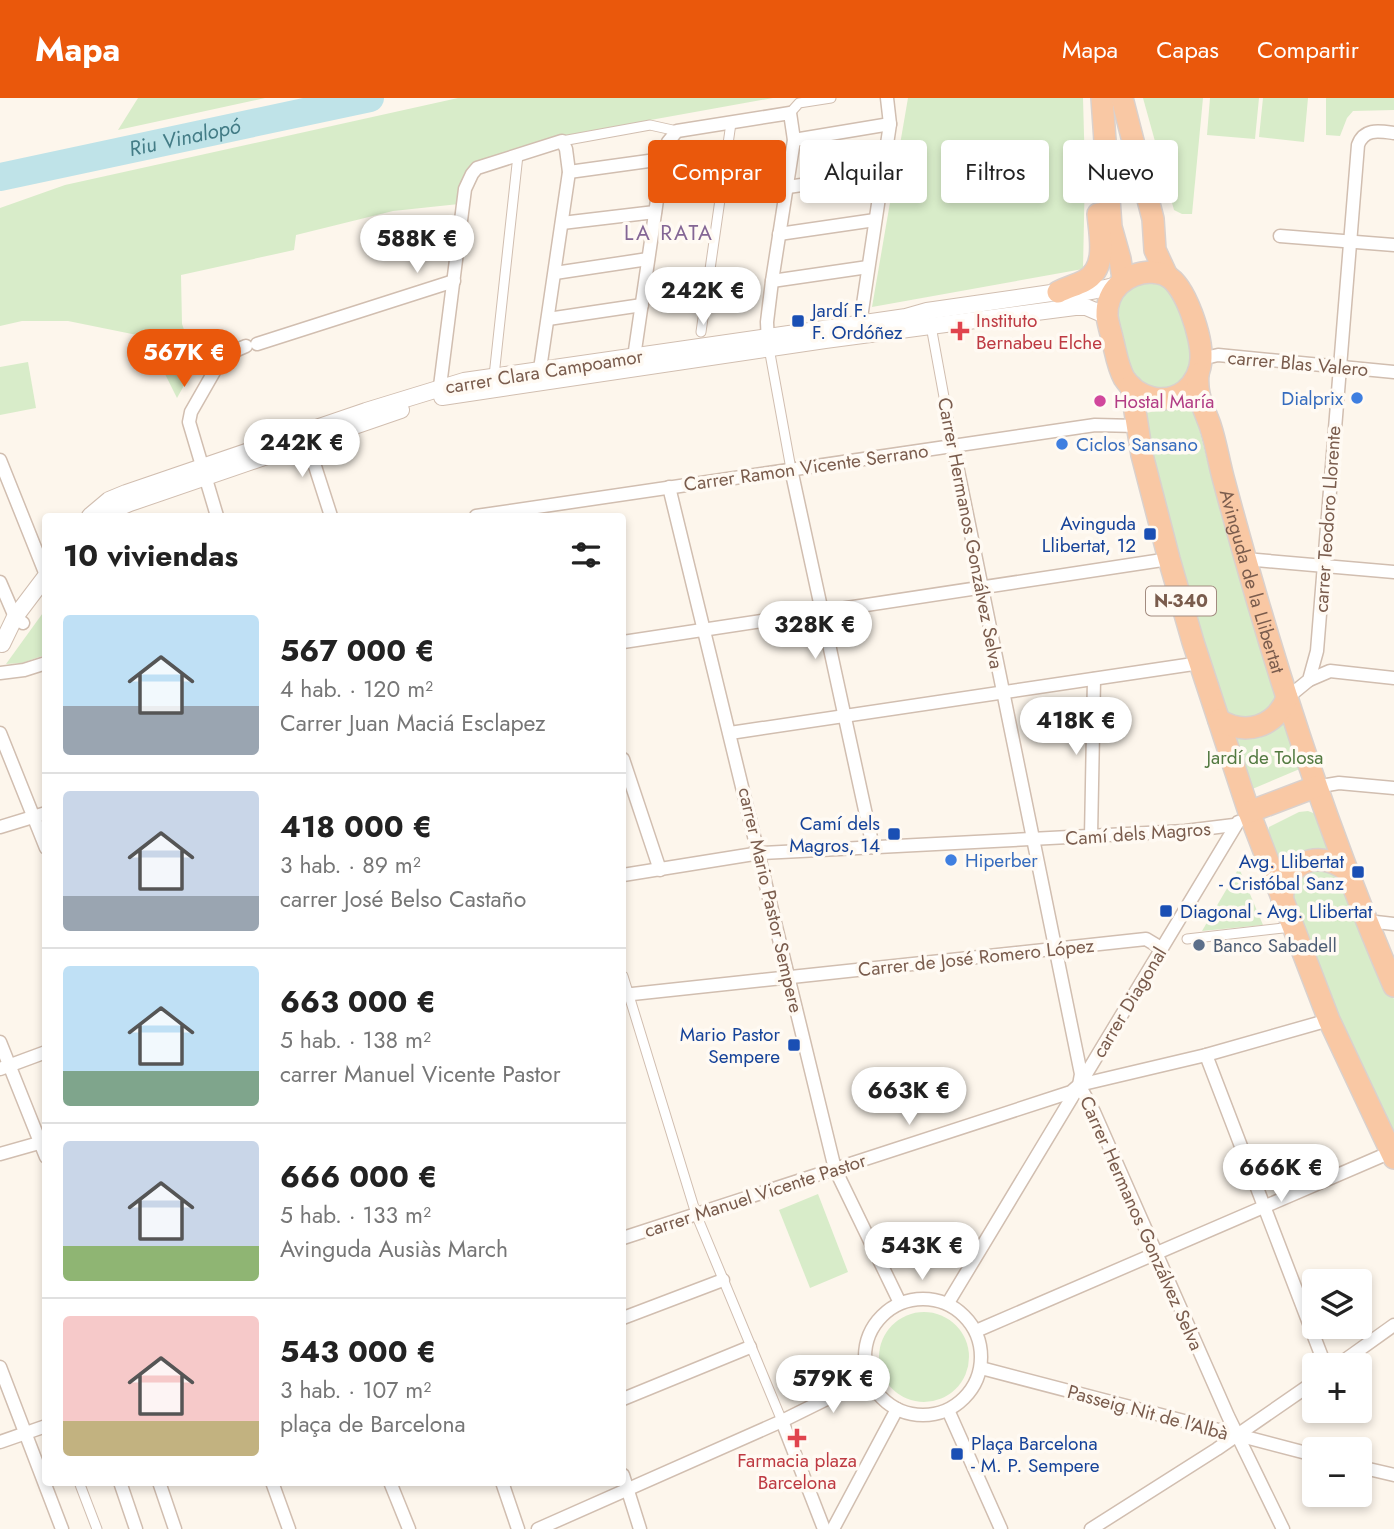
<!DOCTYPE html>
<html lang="es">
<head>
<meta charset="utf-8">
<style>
  body { margin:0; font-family:Jost,sans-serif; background:#f2f2f2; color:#222; height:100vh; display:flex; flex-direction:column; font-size:26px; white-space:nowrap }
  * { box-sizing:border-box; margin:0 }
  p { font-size:23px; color:#767676 }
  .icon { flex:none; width:38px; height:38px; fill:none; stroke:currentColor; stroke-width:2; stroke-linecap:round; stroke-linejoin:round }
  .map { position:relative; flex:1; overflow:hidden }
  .drawer { position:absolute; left:42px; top:415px; width:584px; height:973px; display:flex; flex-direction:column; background:#fff; border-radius:7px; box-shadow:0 4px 10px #0003 }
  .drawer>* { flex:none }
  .top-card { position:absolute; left:648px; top:42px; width:640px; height:63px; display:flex; gap:14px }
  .fabs { position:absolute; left:1302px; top:1171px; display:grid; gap:14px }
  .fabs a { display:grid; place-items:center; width:70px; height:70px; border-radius:7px; background:#fff; box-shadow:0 4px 10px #0003; font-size:35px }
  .price { position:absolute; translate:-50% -60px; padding:0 16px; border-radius:24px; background:#fff; color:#222; font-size:23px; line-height:46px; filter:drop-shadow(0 2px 4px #0008) }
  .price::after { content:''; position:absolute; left:50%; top:42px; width:21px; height:16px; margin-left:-10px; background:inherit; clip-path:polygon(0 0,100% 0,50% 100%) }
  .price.selected { background:#ea580c; color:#fff }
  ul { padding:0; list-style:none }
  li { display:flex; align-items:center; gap:21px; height:175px; padding:0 21px }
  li+li { border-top:2px solid #e0e0e0 }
  li span { display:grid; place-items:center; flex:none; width:196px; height:140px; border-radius:7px; color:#555 }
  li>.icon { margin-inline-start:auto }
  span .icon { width:84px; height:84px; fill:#fffc; stroke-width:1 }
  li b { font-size:30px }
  h2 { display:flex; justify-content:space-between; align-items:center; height:84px; padding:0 21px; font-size:30px }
  .pill { padding:0 24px; border-radius:7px; background:#fff; box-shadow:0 4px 10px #0003; font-size:24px; line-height:63px }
  .pill.selected { background:#ea580c; color:#fff }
  header { display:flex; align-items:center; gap:42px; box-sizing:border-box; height:98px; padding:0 35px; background:#ea580c; color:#fff }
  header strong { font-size:33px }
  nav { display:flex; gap:38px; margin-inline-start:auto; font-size:24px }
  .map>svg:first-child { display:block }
  .green { fill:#d8ecc9 }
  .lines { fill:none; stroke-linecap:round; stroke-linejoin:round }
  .river { stroke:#bfe3e8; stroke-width:28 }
  .pedestrian-casing { stroke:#d1beb0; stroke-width:11 }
  .minor-casing { stroke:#d1beb0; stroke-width:15 }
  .tertiary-casing { stroke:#d1beb0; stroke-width:18 }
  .trunk-casing { stroke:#dad1cd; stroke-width:24 }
  .pedestrian { stroke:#fff; stroke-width:9 }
  .minor { stroke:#fff; stroke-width:12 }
  .tertiary { stroke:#fff; stroke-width:16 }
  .trunk { stroke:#f9c8a4; stroke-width:21 }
  .transit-dot { fill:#1a4fb4; stroke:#fffaf3; stroke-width:2.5 }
  .health-dot { fill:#e0444e; stroke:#fffaf3; stroke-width:2.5 }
  .shop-dot { fill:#3f7fe0; stroke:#fffaf3; stroke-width:2.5 }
  .hotel-dot { fill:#d1479c; stroke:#fffaf3; stroke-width:2.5 }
  .service-dot { fill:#5c6f8a; stroke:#fffaf3; stroke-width:2.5 }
  .labels { text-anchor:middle; stroke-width:7; stroke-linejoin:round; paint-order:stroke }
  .shield { fill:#fffaf3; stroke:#a28b7f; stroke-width:2 }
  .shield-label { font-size:18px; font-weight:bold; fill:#7a5c4d }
  .transit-label { font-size:19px; fill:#164399; stroke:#fffaf3; text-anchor:end }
  .health-label { font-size:19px; fill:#be3a42; stroke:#fffaf3; text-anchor:start }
  .street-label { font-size:19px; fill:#7a5c4d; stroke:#fffaf3 }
  .shop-label { font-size:19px; fill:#366cbe; stroke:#fffaf3; text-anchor:start }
  .hotel-label { font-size:19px; fill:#b23c85; stroke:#fffaf3; text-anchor:start }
  .park-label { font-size:19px; fill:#537a41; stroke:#fffaf3 }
  .service-label { font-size:19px; fill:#4e5e75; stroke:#fffaf3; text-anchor:start }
  .water-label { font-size:21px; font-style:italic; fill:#437c86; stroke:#fffaf3 }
  .neighbourhood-label { font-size:21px; letter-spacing:2px; fill:#846695; stroke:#fffaf3 }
</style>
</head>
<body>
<header>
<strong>Mapa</strong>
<nav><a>Mapa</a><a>Capas</a><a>Compartir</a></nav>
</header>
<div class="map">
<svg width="1394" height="1431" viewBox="0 0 1394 1431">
  <rect width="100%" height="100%" fill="#fdf6ec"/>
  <g class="green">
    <polygon points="138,0 265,0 118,32"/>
    <polygon points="458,0 773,0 573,36 467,71 459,106 393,113 296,137 294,152 181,177 182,226 196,266 177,300 150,246 137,237 68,223 22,223 0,228 0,110 65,87"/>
    <polygon points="908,0 1083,0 1085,73 1083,171 872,209"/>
    <polygon points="1143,0 1203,0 1192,116 1182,116 1174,112"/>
    <polygon points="1210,0 1259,0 1255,41 1207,37"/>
    <polygon points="1263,0 1308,0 1304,44 1259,39"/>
    <polygon points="1326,0 1394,0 1394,12 1353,13 1347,20 1340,38 1326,37"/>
    <path d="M 1149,184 C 1156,186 1164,187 1169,192 C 1182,205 1197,255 1190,273 C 1188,276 1182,282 1179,285 C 1163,298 1137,289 1130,271 C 1127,263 1125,253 1123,245 C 1116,218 1111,188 1149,184 Z"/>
    <polygon points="28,264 36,310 0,317 0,269"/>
    <polygon points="1192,303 1222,420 1276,592 1276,605 1252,625 1224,615 1206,564 1146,335 1146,315 1181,308"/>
    <polygon points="45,512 45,557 22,565 6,566"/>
    <polygon points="1282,619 1302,670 1250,692 1231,635"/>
    <polygon points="1308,713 1316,716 1331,755 1280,776 1267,738 1269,729 1299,714"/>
    <polygon points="1311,767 1342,779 1394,901 1394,1043 1326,900 1289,804 1290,788"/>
    <polygon points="1239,770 1263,827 1202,833"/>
    <polygon points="818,1096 848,1174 810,1190 779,1112"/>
    <circle cx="924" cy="1259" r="45"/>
  </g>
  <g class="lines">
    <path class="river" id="s1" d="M 0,79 L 370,0"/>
    <defs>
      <g id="pedestrian">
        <polyline points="790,15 799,5 831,0"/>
        <polyline points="562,43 650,27 677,33"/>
        <polyline points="931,228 953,348"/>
        <polyline points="701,234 731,25"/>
        <polyline points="769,250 791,371"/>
        <polyline points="494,278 518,57"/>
        <polyline points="1187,841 1292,829"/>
        <polyline points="623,878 696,1116 782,1323"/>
        <polyline points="79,1384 97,1431"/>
      </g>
      <g id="minor">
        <polyline points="794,42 890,26"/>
        <polyline points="569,74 663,61"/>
        <polyline points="788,89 882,75"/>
        <polyline points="562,125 655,114"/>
        <polyline points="779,136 875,122"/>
        <polyline points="1280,138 1394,147"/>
        <polyline points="555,175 648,161"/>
        <polyline points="772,183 868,169"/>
        <polyline points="548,221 642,207"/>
        <polyline points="859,233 890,26 887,0"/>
        <polyline points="257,246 454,183"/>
        <polyline points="1201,261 1218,257 1394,274"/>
        <polyline points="633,266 663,61 668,44 677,33 790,15 794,42 772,183 767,224 768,246"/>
        <polyline points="439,296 465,91 472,76 477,70 562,43 566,51 569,74 540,271 541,279"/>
        <polyline points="305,337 331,418"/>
        <polyline points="953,348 1081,976 1079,987 1094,1014 1228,1318 1283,1431"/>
        <polyline points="0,362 46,477"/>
        <polyline points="791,371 873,749"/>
        <polyline points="669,389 835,1071 900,1205"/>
        <polyline points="217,418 189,324 191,314 223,258 246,248"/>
        <polyline points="476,418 1095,327 1137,328"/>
        <polyline points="1245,461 1394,474"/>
        <polyline points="0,484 15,519 23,525"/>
        <polyline points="623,544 1169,461"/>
        <polyline points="0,575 24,572 46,565"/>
        <polyline points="1309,582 1330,573 1394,580"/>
        <path d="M 1287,600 L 1309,582 L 1317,553 L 1358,47 C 1364,30 1379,33 1394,35"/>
        <polyline points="0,635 46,750"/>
        <polyline points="730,635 1200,565"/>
        <polyline points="623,661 660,772"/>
        <polyline points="1315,689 1339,685 1394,690"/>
        <polyline points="0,729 46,715"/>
        <polyline points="1091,739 1094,581"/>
        <polyline points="623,777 760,755 1185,733 1234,727"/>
        <polyline points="1367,823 1394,826"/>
        <polyline points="623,897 1146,841 1161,850"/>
        <polyline points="0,944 46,1059"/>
        <polyline points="1206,957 1325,1267"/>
        <polyline points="0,971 46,954"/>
        <polyline points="0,1056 46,1043"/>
        <polyline points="623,1140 1071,994 1079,987 1206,957 1329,922"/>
        <circle cx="923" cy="1259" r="58"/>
        <polyline points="948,1205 1238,724"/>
        <polyline points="623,1220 723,1182"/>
        <polyline points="976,1233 1391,1054"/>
        <polyline points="1338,1267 1394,1227"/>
        <polyline points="0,1269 62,1431"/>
        <polyline points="981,1270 1314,1357"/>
        <polyline points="623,1301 750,1249"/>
        <polyline points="948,1312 1001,1431"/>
        <polyline points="782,1323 824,1431"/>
        <polyline points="0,1344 46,1328"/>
        <polyline points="1360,1369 1394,1377"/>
        <polyline points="623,1377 640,1431"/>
        <polyline points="120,1384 136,1431"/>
        <polyline points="159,1384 175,1431"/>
        <polyline points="272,1384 289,1431"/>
        <polyline points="390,1384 409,1431"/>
        <polyline points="502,1384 518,1431"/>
        <polyline points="538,1431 782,1323 869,1280"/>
        <polyline points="833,1431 897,1311"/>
        <polyline points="1091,1431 1217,1351 1314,1284"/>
      </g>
      <g id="tertiary">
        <polyline points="442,299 825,242 1075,209 1086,209 1107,218"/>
        <path d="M 90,418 L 109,402 L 126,395 L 366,313 L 464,283 L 906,219 L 927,213 L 1058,194 C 1078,197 1098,192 1118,187"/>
        <polyline points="109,418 116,411 130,405 401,312"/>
        <polyline points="2,546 15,519 46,478"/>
      </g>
      <g id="trunk">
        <polyline points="1102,0 1111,129 1120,161 1123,181"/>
        <polyline points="1122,0 1153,121 1155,152 1167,178"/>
        <path d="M 1151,174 C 1156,175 1163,175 1167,178 C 1186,188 1202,240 1201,260 C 1201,272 1195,285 1185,293 C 1165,308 1137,300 1124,280 C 1118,269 1116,256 1113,244 C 1111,235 1108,226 1107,218 C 1106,191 1127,175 1151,174 Z"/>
        <path d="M 1058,194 C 1066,190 1076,187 1084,183 C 1108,171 1100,138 1098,116"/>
        <path id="s2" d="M 1198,276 C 1196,297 1203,308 1210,327 C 1216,345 1219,365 1224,383 C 1270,555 1323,724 1394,888"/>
        <polyline points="1131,288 1142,357 1169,461 1193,544 1249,714 1329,922 1394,1060"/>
        <path d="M 1219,622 C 1246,638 1275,629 1287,600"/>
        <polyline points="1249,714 1315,689"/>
        <path d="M 1282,805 C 1282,767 1316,749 1346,772"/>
      </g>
    </defs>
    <use href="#pedestrian" class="pedestrian-casing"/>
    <use href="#minor" class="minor-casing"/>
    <use href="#tertiary" class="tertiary-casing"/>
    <use href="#trunk" class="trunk-casing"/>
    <use href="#pedestrian" class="pedestrian"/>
    <use href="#minor" class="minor"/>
    <use href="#tertiary" class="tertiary"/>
    <use href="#trunk" class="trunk"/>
  </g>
  <g class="transit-dot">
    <rect x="791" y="216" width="14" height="14" rx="3.5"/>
    <rect x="1143" y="429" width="14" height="14" rx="3.5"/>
    <rect x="887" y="729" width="14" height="14" rx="3.5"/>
    <rect x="1351" y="767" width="14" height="14" rx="3.5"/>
    <rect x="1159" y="806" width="14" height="14" rx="3.5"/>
    <rect x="787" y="940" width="14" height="14" rx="3.5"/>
    <rect x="950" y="1349" width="14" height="14" rx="3.5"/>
  </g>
  <g class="health-dot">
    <path d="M956.5 222.5h7v7h7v7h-7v7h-7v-7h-7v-7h7z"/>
    <path d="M793.5 1329.5h7v7h7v7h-7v7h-7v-7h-7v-7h7z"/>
  </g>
  <g class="shop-dot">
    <circle cx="1357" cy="300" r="7"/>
    <circle cx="1062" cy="346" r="7"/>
    <circle cx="951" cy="762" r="7"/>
  </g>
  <circle class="hotel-dot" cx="1100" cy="303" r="7"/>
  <circle class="service-dot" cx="1199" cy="847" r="7"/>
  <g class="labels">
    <rect class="shield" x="1146" y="488.5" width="70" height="29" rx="5"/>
    <g class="shield-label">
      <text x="1181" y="509">N-340</text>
    </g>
    <g class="transit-label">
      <text x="812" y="219" text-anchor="start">Jardí F.<tspan x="812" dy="22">F. Ordóñez</tspan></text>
      <text x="1136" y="432">Avinguda<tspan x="1136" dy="22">Llibertat, 12</tspan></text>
      <text x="880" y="732">Camí dels<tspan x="880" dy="22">Magros, 14</tspan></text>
      <text x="1344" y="770">Avg. Llibertat<tspan x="1344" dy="22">- Cristóbal Sanz</tspan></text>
      <text x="1180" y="820" text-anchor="start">Diagonal - Avg. Llibertat</text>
      <text x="780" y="943">Mario Pastor<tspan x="780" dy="22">Sempere</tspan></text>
      <text x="971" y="1352" text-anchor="start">Plaça Barcelona<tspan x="971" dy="22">- M. P. Sempere</tspan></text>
    </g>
    <g class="health-label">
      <text x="976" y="229">Instituto<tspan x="976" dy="22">Bernabeu Elche</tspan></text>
      <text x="797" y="1369" text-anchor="middle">Farmacia plaza<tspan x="797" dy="22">Barcelona</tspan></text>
    </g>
    <g class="street-label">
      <text transform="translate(1298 265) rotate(5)" y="7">carrer Blas Valero</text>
      <text transform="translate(544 273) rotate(-9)" y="7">carrer Clara Campoamor</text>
      <text transform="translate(806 369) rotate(-8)" y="7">Carrer Ramon Vicente Serrano</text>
      <text transform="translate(1327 421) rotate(-86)" y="7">carrer Teodoro Llorente</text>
      <text transform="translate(971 435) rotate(79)" y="7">Carrer Hermanos Gonzálvez Selva</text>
      <text dy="7" stroke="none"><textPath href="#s2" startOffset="215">Avinguda de la Llibertat</textPath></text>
      <text transform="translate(1138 735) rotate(-4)" y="7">Camí dels Magros</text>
      <text transform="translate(771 802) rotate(77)" y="7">carrer Mario Pastor Sempere</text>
      <text transform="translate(976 859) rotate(-6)" y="7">Carrer de José Romero López</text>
      <text transform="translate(1129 904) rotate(-59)" y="7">carrer Diagonal</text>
      <text transform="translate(755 1097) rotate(-18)" y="7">carrer Manuel Vicente Pastor</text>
      <text transform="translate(1142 1125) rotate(66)" y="7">Carrer Hermanos Gonzálvez Selva</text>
      <text transform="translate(1148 1314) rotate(15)" y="7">Passeig Nit de l'Albà</text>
    </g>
    <g class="shop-label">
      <text x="1343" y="307" text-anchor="end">Dialprix</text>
      <text x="1076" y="353">Ciclos Sansano</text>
      <text x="965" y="769">Hiperber</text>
    </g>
    <g class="hotel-label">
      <text x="1114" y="310">Hostal María</text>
    </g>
    <g class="park-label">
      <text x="1265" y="666">Jardí de Tolosa</text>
    </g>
    <g class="service-label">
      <text x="1213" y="854">Banco Sabadell</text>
    </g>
    <g class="water-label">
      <text dy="7" stroke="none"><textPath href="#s1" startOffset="189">Riu Vinalopó</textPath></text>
    </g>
    <g class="neighbourhood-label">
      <text x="669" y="142">LA RATA</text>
    </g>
  </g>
</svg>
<div class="fabs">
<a><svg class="icon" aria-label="layers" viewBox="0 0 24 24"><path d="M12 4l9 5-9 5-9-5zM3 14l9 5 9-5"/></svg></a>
<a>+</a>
<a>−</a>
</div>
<b class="price" style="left:417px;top:177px">588K €</b>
<b class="price" style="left:703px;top:229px">242K €</b>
<b class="price selected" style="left:184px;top:291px">567K €</b>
<b class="price" style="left:302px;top:381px">242K €</b>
<b class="price" style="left:815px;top:563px">328K €</b>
<b class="price" style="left:1076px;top:659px">418K €</b>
<b class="price" style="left:909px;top:1029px">663K €</b>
<b class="price" style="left:1281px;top:1106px">666K €</b>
<b class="price" style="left:922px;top:1184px">543K €</b>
<b class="price" style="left:833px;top:1317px">579K €</b>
<div class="top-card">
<a class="pill selected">Comprar</a>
<a class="pill">Alquilar</a>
<a class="pill">Filtros</a>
<a class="pill">Nuevo</a>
</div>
<section class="drawer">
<h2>10 viviendas<svg class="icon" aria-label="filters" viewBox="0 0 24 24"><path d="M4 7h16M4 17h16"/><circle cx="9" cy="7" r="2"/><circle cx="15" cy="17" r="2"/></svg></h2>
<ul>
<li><span style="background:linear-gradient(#bfe0f5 65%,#9aa5b1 0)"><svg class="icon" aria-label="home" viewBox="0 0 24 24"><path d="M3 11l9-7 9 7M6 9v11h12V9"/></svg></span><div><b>567 000 €</b><p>4 hab. · 120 m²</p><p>Carrer Juan Maciá Esclapez</p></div></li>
<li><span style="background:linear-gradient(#c9d6e8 75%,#9aa5b1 0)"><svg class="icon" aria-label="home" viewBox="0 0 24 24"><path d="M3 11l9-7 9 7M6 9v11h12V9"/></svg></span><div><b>418 000 €</b><p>3 hab. · 89 m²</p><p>carrer José Belso Castaño</p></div></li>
<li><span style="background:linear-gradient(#bfe0f5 75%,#7fa58c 0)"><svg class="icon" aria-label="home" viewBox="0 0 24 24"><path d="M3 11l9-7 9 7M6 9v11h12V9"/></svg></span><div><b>663 000 €</b><p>5 hab. · 138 m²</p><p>carrer Manuel Vicente Pastor</p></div></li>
<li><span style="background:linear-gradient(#c9d6e8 75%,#8fb573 0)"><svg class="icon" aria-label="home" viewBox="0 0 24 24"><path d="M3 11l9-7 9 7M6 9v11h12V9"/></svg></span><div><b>666 000 €</b><p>5 hab. · 133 m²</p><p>Avinguda Ausiàs March</p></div></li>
<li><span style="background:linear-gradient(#f6c9c9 75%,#c2b280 0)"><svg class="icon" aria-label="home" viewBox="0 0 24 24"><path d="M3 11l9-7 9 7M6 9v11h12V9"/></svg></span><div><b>543 000 €</b><p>3 hab. · 107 m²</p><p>plaça de Barcelona</p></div></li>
</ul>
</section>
</div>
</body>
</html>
